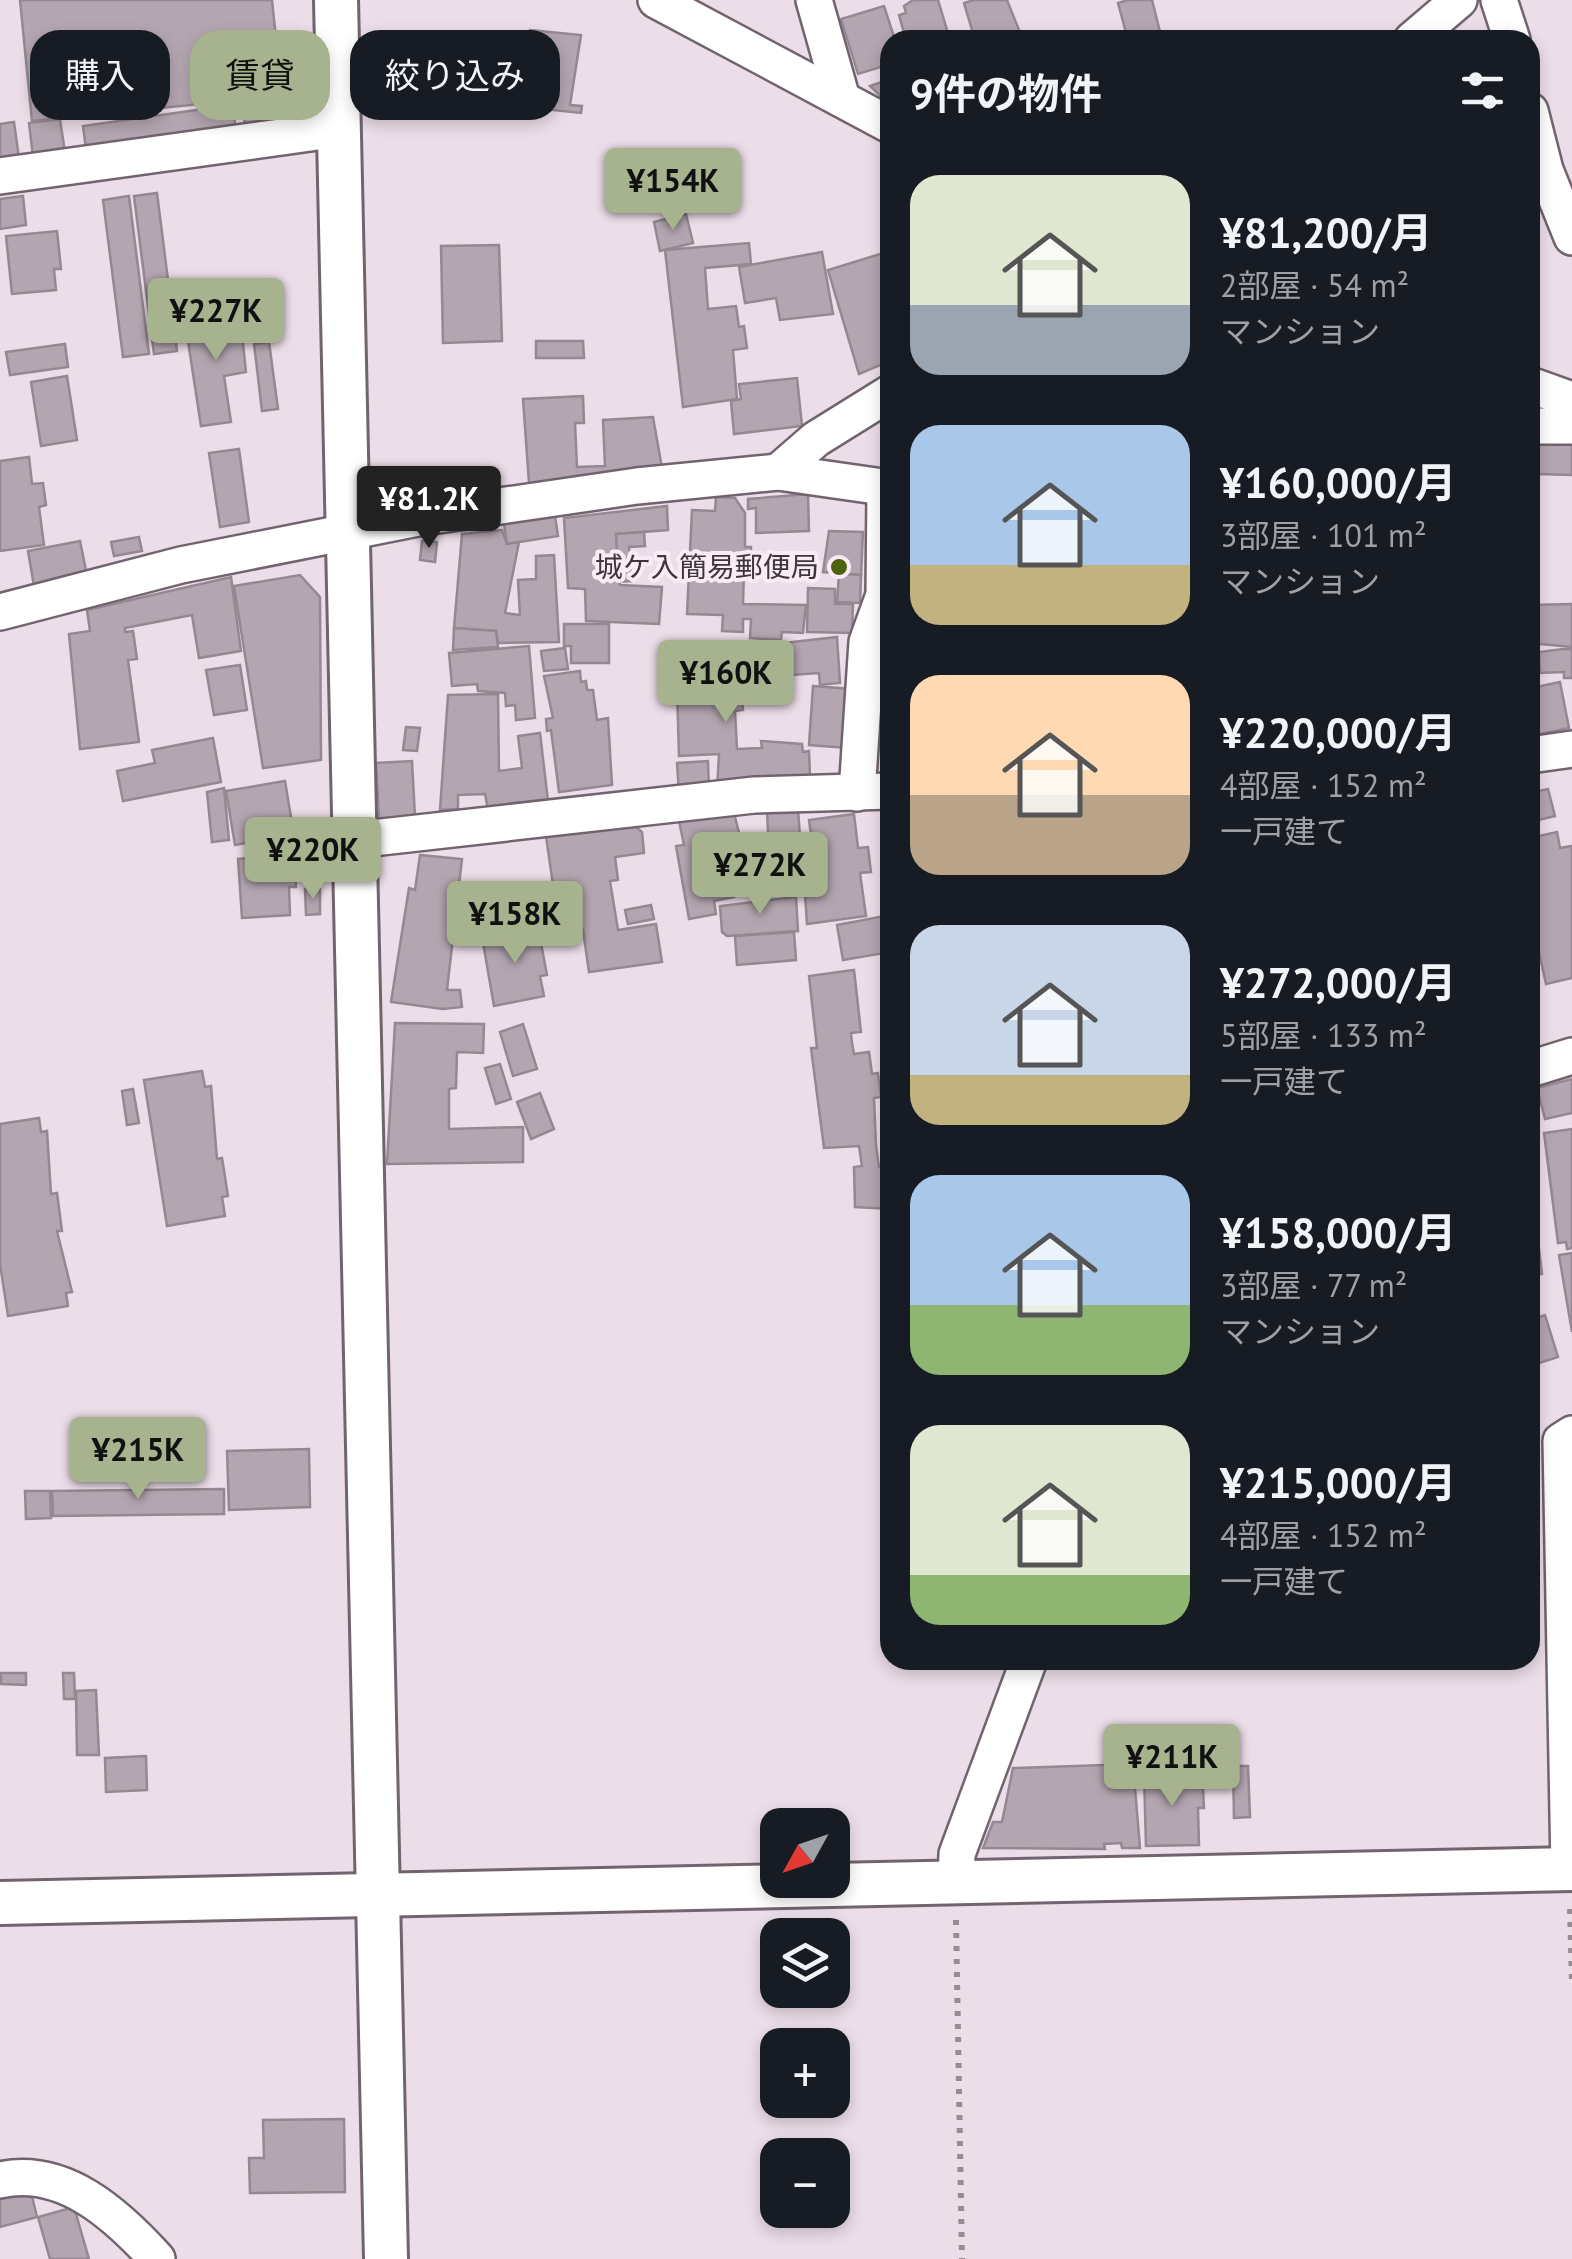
<!DOCTYPE html>
<html lang="ja">
<head>
<meta charset="utf-8">
<style>
  body { margin:0; font-family:"PT Sans","Noto Sans JP",sans-serif; background:#20242c; color:#f1f3f6; height:100vh; display:flex; flex-direction:column; font-size:38px; white-space:nowrap }
  * { box-sizing:border-box; margin:0 }
  p { font-size:32px; color:#9ea1a6 }
  .icon { flex:none; width:55px; height:55px; fill:none; stroke:currentColor; stroke-width:2; stroke-linecap:round; stroke-linejoin:round }
  .map { position:relative; flex:1; overflow:hidden }
  .side { position:absolute; left:880px; top:30px; width:660px; height:1640px; display:flex; flex-direction:column; background:#171b24; border-radius:30px; box-shadow:0 5px 15px #0003 }
  .side>* { flex:none }
  .guide { position:absolute; left:30px; top:30px; width:700px; height:90px; display:flex; gap:20px }
  .needle { width:65px; rotate:230deg }
  .buttons { position:absolute; left:760px; top:1808px; display:grid; gap:20px }
  .buttons a { display:grid; place-items:center; width:90px; height:90px; border-radius:20px; background:#171b24; box-shadow:0 5px 15px #0003; font-size:50px }
  .price { position:absolute; translate:-50% -85px; padding:0 22px; border-radius:10px; background:#a7b28e; color:#111; font-size:32px; line-height:65px; filter:drop-shadow(0 2px 5px #0008) }
  .price::after { content:''; position:absolute; left:50%; top:60px; width:30px; height:22px; margin-left:-15px; background:inherit; clip-path:polygon(0 0,100% 0,50% 100%) }
  .price.selected { background:#222; color:#fff }
  ul { padding:0; list-style:none }
  li { display:flex; align-items:center; gap:30px; height:250px; padding:0 30px }
  li span { display:grid; place-items:center; flex:none; width:280px; height:200px; border-radius:30px; color:#555 }
  li>.icon { margin-inline-start:auto }
  span .icon { width:120px; height:120px; fill:#fffc; stroke-width:1 }
  li b { font-size:42px }
  h2 { display:flex; justify-content:space-between; align-items:center; height:120px; padding:0 30px; font-size:42px }
  .tag { padding:0 35px; border-radius:30px; background:#171b24; box-shadow:0 5px 15px #0003; font-size:35px; line-height:90px }
  .tag.selected { background:#a7b28e; color:#111 }
  .map>svg:first-child { display:block }
  .building { fill:#b4a6b1; stroke:#958892; stroke-width:2.5 }
  .lines { fill:none; stroke-linecap:round; stroke-linejoin:round }
  .minor-casing { stroke:#71646e; stroke-width:40 }
  .tertiary-casing { stroke:#71646e; stroke-width:48 }
  .path { stroke:#968d94; stroke-width:6; stroke-dasharray:5 8; stroke-linecap:butt }
  .minor { stroke:#fff; stroke-width:35 }
  .tertiary { stroke:#fff; stroke-width:42 }
  .poi-dot { fill:#4c620f; stroke:#faebf6; stroke-width:4 }
  .labels { text-anchor:middle; stroke-width:8; stroke-linejoin:round; paint-order:stroke }
  .poi-label { font-size:28px; fill:#3c373b; stroke:#faebf6; text-anchor:end }
</style>
</head>
<body>
<div class="map">
<svg width="1572" height="2259" viewBox="0 0 1572 2259">
  <rect width="100%" height="100%" fill="#ecdee9"/>
  <g class="building">
    <polygon points="20,0 272,0 282,96 32,121"/>
    <polygon points="913,0 938,0 950,40 906,40 899,15 906,13 904,6"/>
    <polygon points="974,0 1007,0 1023,40 975,40 964,3"/>
    <polygon points="1128,0 1152,0 1161,36 1128,40 1118,3"/>
    <polygon points="884,6 895,40 890,40 890,64 858,74 841,19"/>
    <polygon points="530,30 581,35 570,105 582,106 581,113 523,107"/>
    <polygon points="890,79 890,105 870,86"/>
    <polygon points="296,101 299,120 245,127 243,108"/>
    <polygon points="232,105 236,129 86,149 83,126"/>
    <polygon points="60,119 65,153 33,157 29,123"/>
    <polygon points="14,122 19,158 0,161 0,124"/>
    <polygon points="157,193 177,351 154,354 134,196"/>
    <polygon points="23,196 26,225 0,229 0,199"/>
    <polygon points="129,196 149,354 123,357 103,200"/>
    <polygon points="686,214 693,243 660,251 654,222"/>
    <polygon points="57,231 61,269 54,269 56,290 12,294 6,236"/>
    <polygon points="749,243 751,264 705,268 708,309 736,306 739,327 744,326 747,348 733,350 737,399 683,407 665,250"/>
    <polygon points="499,245 502,341 443,343 441,246"/>
    <polygon points="890,251 890,361 859,374 828,270"/>
    <polygon points="822,252 833,314 780,320 776,298 745,303 739,267"/>
    <polygon points="239,306 246,372 224,376 231,422 201,426 186,328 218,323 216,309"/>
    <polygon points="536,341 583,341 584,358 536,358"/>
    <polygon points="269,342 278,409 262,411 254,344"/>
    <polygon points="65,344 68,367 10,375 6,352"/>
    <polygon points="67,376 77,440 41,446 31,382"/>
    <polygon points="797,378 802,426 734,434 731,401 741,399 739,384"/>
    <polygon points="583,396 584,423 575,423 577,467 605,466 603,420 653,417 662,468 578,476 578,484 534,487 529,483 523,399"/>
    <polygon points="1530,442 1572,444 1572,475 1537,474 1537,479 1530,478"/>
    <polygon points="239,449 249,522 220,527 209,453"/>
    <polygon points="29,457 32,484 43,483 46,505 39,507 44,545 0,551 0,461"/>
    <polygon points="1530,487 1534,487 1536,601 1530,601"/>
    <polygon points="808,494 809,531 756,533 756,508 748,509 748,499"/>
    <polygon points="716,497 735,498 745,513 745,547 751,547 750,570 744,570 743,604 806,605 803,633 782,632 781,640 750,638 751,619 743,619 743,632 722,631 723,615 687,614 692,510 715,511"/>
    <polygon points="667,506 668,530 616,534 620,585 662,587 659,624 586,621 585,589 568,588 564,518"/>
    <polygon points="555,516 558,536 507,544 504,524"/>
    <polygon points="502,530 507,544 519,542 505,613 520,615 518,580 536,579 536,556 554,555 559,642 498,643 496,631 454,628 462,534"/>
    <polygon points="829,531 863,532 861,575 823,572"/>
    <polygon points="644,532 645,546 629,547 631,581 619,582 616,534"/>
    <polygon points="139,537 142,551 114,556 111,542"/>
    <polygon points="80,541 87,575 34,586 28,551"/>
    <polygon points="422,541 437,542 435,562 420,560"/>
    <polygon points="839,574 861,575 860,603 837,602"/>
    <polygon points="300,575 320,597 321,760 263,768 234,586"/>
    <polygon points="231,577 241,651 199,658 192,615 125,628 125,632 133,631 137,659 128,660 139,742 80,749 69,634 90,631 87,610"/>
    <polygon points="808,588 835,589 835,604 853,604 852,633 807,632"/>
    <polygon points="1572,604 1572,647 1530,643 1530,605"/>
    <polygon points="564,624 609,624 609,663 571,663 571,646 564,646"/>
    <polygon points="454,628 496,631 498,647 453,650"/>
    <polygon points="837,637 840,683 820,685 819,673 778,676 778,670 759,671 759,666 733,668 732,649"/>
    <polygon points="529,646 535,718 516,720 515,705 506,706 505,693 478,691 477,684 452,686 449,653"/>
    <polygon points="727,647 729,683 741,682 743,710 735,711 737,749 762,748 761,741 802,744 803,752 809,751 810,776 717,790 719,754 679,756 676,657 686,657 686,649"/>
    <polygon points="565,648 568,669 544,671 541,651"/>
    <polygon points="1563,649 1572,649 1572,678 1564,678 1564,672 1540,673 1539,652"/>
    <polygon points="873,655 890,656 890,737 870,736"/>
    <polygon points="240,665 247,710 214,715 206,670"/>
    <polygon points="580,671 581,682 586,681 587,690 593,690 597,720 608,718 612,785 559,792 551,730 547,731 546,719 553,718 544,676"/>
    <polygon points="1560,682 1569,728 1530,736 1530,697 1537,695 1536,687"/>
    <polygon points="813,686 852,689 847,748 809,745"/>
    <polygon points="498,694 499,771 522,768 518,736 540,733 548,801 488,809 485,794 458,795 458,809 440,810 448,695"/>
    <polygon points="406,727 420,728 417,751 403,750"/>
    <polygon points="213,738 221,782 123,801 117,771 155,763 152,750"/>
    <polygon points="412,761 415,817 379,819 376,763"/>
    <polygon points="708,761 709,792 679,793 677,763"/>
    <polygon points="285,781 292,823 279,825 280,837 235,845 226,791"/>
    <polygon points="224,788 229,840 212,842 207,792"/>
    <polygon points="1548,789 1555,816 1530,822 1530,793"/>
    <polygon points="798,808 801,852 769,854 767,810"/>
    <polygon points="734,813 748,869 731,872 734,897 714,901 716,914 689,919 676,846 684,845 679,821"/>
    <polygon points="854,814 858,848 868,847 871,872 860,873 866,916 807,924 802,849 813,848 809,820"/>
    <polygon points="635,826 642,832 644,853 615,857 618,880 610,881 618,930 656,924 662,962 589,972 583,930 560,934 546,836"/>
    <polygon points="1557,832 1560,848 1571,846 1572,852 1572,978 1546,984 1530,911 1530,838"/>
    <polygon points="295,855 296,887 289,887 290,915 242,918 238,859"/>
    <polygon points="420,855 462,859 447,990 460,990 462,1007 443,1009 391,1002 409,888 415,890"/>
    <polygon points="305,889 320,889 320,914 306,915"/>
    <polygon points="796,897 798,931 727,936 722,932 720,906"/>
    <polygon points="651,905 654,919 628,924 625,910"/>
    <polygon points="890,915 890,952 843,960 837,925"/>
    <polygon points="538,927 547,975 540,976 544,996 494,1006 482,937"/>
    <polygon points="794,932 796,960 737,965 735,936"/>
    <polygon points="854,970 861,1032 851,1033 852,1043 854,1054 869,1052 872,1074 878,1073 881,1097 874,1098 876,1145 879,1167 890,1167 890,1209 855,1207 854,1167 862,1166 859,1146 824,1148 811,1048 817,1048 809,976"/>
    <polygon points="395,1023 484,1024 483,1053 457,1052 456,1088 449,1089 449,1129 523,1127 523,1162 387,1164"/>
    <polygon points="523,1024 537,1069 513,1076 500,1032"/>
    <polygon points="500,1064 511,1099 496,1104 485,1068"/>
    <polygon points="202,1071 205,1087 211,1086 217,1159 222,1158 228,1196 222,1197 225,1216 167,1226 144,1080"/>
    <polygon points="1572,1079 1572,1113 1545,1119 1537,1088"/>
    <polygon points="133,1089 139,1123 127,1125 122,1091"/>
    <polygon points="540,1093 554,1129 531,1139 517,1102"/>
    <polygon points="39,1118 41,1132 47,1131 51,1194 57,1193 62,1231 57,1231 72,1292 66,1293 68,1306 8,1316 0,1264 0,1124"/>
    <polygon points="1572,1129 1572,1248 1567,1249 1566,1242 1558,1243 1544,1133"/>
    <polygon points="1537,1232 1542,1274 1530,1276 1530,1233"/>
    <polygon points="1572,1253 1572,1332 1559,1255"/>
    <polygon points="1545,1315 1558,1357 1530,1366 1530,1320"/>
    <polygon points="309,1449 310,1507 229,1510 227,1451"/>
    <polygon points="224,1489 224,1514 53,1516 52,1491"/>
    <polygon points="25,1491 50,1491 51,1518 26,1519"/>
    <polygon points="1,1673 26,1673 26,1685 1,1684"/>
    <polygon points="63,1673 74,1673 75,1699 64,1699"/>
    <polygon points="96,1690 99,1755 77,1755 76,1691"/>
    <polygon points="146,1756 147,1790 106,1792 105,1758"/>
    <polygon points="1133,1764 1140,1848 1122,1848 1121,1843 1104,1844 1105,1849 983,1848 993,1822 1002,1822 1013,1768"/>
    <polygon points="1233,1766 1248,1766 1250,1817 1234,1818"/>
    <polygon points="1196,1773 1197,1788 1203,1788 1204,1808 1198,1808 1199,1845 1146,1846 1144,1775"/>
    <polygon points="344,2119 345,2192 250,2193 249,2158 264,2158 263,2120"/>
    <polygon points="31,2192 37,2217 0,2227 0,2199"/>
    <polygon points="74,2207 89,2259 50,2259 38,2217"/>
  </g>
  <g class="lines">
    <defs>
      <g id="minor">
        <polyline points="656,0 890,125"/>
        <polyline points="814,0 842,99"/>
        <polyline points="1499,0 1512,40"/>
        <polyline points="1412,40 1459,0"/>
        <polyline points="1530,111 1545,170 1572,237"/>
        <polyline points="0,176 339,129"/>
        <polyline points="1530,385 1572,400"/>
        <polyline points="1530,426 1572,426"/>
        <polyline points="778,472 816,439 890,393"/>
        <polyline points="0,612 181,565 418,518 637,486 778,472 890,488"/>
        <polyline points="1530,755 1572,749"/>
        <polyline points="857,793 867,642 884,595 885,488"/>
        <polyline points="355,840 754,795 890,791"/>
        <polyline points="1530,1069 1572,1056"/>
        <polyline points="1569,1869 1561,1441 1572,1434"/>
        <polyline points="956,1885 957,1854 1029,1660"/>
        <path d="M 0,2180 C 64,2166 117,2215 157,2259"/>
      </g>
      <g id="tertiary">
        <polyline points="336,0 386,2259"/>
        <polyline points="0,1903 1572,1869"/>
      </g>
    </defs>
    <use href="#minor" class="minor-casing"/>
    <use href="#tertiary" class="tertiary-casing"/>
    <g class="path">
      <polyline points="1570,1909 1572,1983"/>
      <polyline points="956,1920 962,2259"/>
    </g>
    <use href="#minor" class="minor"/>
    <use href="#tertiary" class="tertiary"/>
  </g>
  <circle class="poi-dot" cx="839" cy="567" r="10"/>
  <g class="labels">
    <g class="poi-label">
      <text x="819" y="577">城ケ入簡易郵便局</text>
    </g>
  </g>
</svg>
<div class="buttons">
<a><svg class="needle" viewBox="-14 -14 28 28"><path d="M0-13l5 13h-10z" fill="#e53935"/><path d="M0 13l5-13h-10z" fill="#9ea1a6"/></svg></a>
<a><svg class="icon" aria-label="layers" viewBox="0 0 24 24"><path d="M12 4l9 5-9 5-9-5zM3 14l9 5 9-5"/></svg></a>
<a>+</a>
<a>−</a>
</div>
<b class="price" style="left:673px;top:233px">¥154K</b>
<b class="price" style="left:216px;top:363px">¥227K</b>
<b class="price selected" style="left:429px;top:551px">¥81.2K</b>
<b class="price" style="left:726px;top:725px">¥160K</b>
<b class="price" style="left:313px;top:902px">¥220K</b>
<b class="price" style="left:760px;top:917px">¥272K</b>
<b class="price" style="left:515px;top:966px">¥158K</b>
<b class="price" style="left:138px;top:1502px">¥215K</b>
<b class="price" style="left:1172px;top:1809px">¥211K</b>
<div class="guide">
<a class="tag">購入</a>
<a class="tag selected">賃貸</a>
<a class="tag">絞り込み</a>
</div>
<section class="side">
<h2>9件の物件<svg class="icon" aria-label="filters" viewBox="0 0 24 24"><path d="M4 7h16M4 17h16"/><circle cx="9" cy="7" r="2"/><circle cx="15" cy="17" r="2"/></svg></h2>
<ul>
<li><span style="background:linear-gradient(#dfe7d0 65%,#9aa5b1 0)"><svg class="icon" aria-label="home" viewBox="0 0 24 24"><path d="M3 11l9-7 9 7M6 9v11h12V9"/></svg></span><div><b>¥81,200/月</b><p>2部屋 · 54 m²</p><p>マンション</p></div></li>
<li><span style="background:linear-gradient(#a9c7e8 70%,#c2b280 0)"><svg class="icon" aria-label="home" viewBox="0 0 24 24"><path d="M3 11l9-7 9 7M6 9v11h12V9"/></svg></span><div><b>¥160,000/月</b><p>3部屋 · 101 m²</p><p>マンション</p></div></li>
<li><span style="background:linear-gradient(#ffd9b3 60%,#b9a48a 0)"><svg class="icon" aria-label="home" viewBox="0 0 24 24"><path d="M3 11l9-7 9 7M6 9v11h12V9"/></svg></span><div><b>¥220,000/月</b><p>4部屋 · 152 m²</p><p>一戸建て</p></div></li>
<li><span style="background:linear-gradient(#c9d6e8 75%,#c2b280 0)"><svg class="icon" aria-label="home" viewBox="0 0 24 24"><path d="M3 11l9-7 9 7M6 9v11h12V9"/></svg></span><div><b>¥272,000/月</b><p>5部屋 · 133 m²</p><p>一戸建て</p></div></li>
<li><span style="background:linear-gradient(#a9c7e8 65%,#8fb573 0)"><svg class="icon" aria-label="home" viewBox="0 0 24 24"><path d="M3 11l9-7 9 7M6 9v11h12V9"/></svg></span><div><b>¥158,000/月</b><p>3部屋 · 77 m²</p><p>マンション</p></div></li>
<li><span style="background:linear-gradient(#dfe7d0 75%,#8fb573 0)"><svg class="icon" aria-label="home" viewBox="0 0 24 24"><path d="M3 11l9-7 9 7M6 9v11h12V9"/></svg></span><div><b>¥215,000/月</b><p>4部屋 · 152 m²</p><p>一戸建て</p></div></li>
</ul>
</section>
</div>
</body>
</html>
